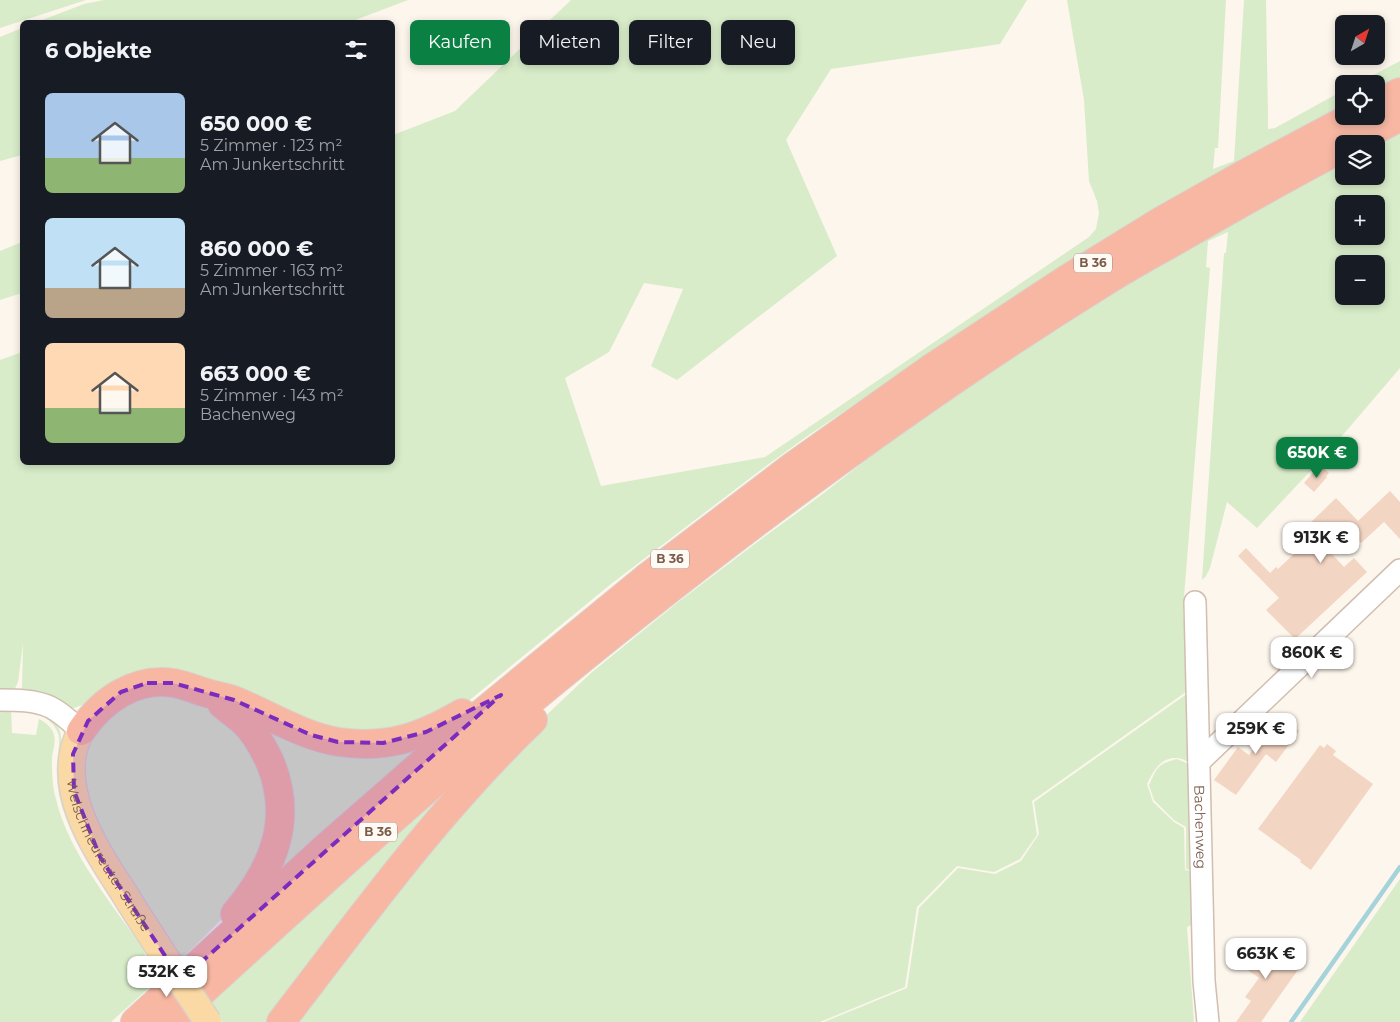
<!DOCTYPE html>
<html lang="de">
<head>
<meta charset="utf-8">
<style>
  body { margin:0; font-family:Montserrat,sans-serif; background:#242831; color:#f1f3f6; height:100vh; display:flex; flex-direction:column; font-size:19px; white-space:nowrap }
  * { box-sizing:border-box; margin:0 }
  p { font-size:16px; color:#9ea1a6 }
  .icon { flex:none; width:28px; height:28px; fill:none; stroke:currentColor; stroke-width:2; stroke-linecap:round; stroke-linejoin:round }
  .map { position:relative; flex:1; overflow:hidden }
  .sheet { position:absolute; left:20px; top:20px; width:375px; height:445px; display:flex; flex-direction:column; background:#171b24; border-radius:8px; box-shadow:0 2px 8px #0003 }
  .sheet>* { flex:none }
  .banner { position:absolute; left:410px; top:20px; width:475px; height:45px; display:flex; gap:10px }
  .needle { width:32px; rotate:39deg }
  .tools { position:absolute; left:1335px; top:15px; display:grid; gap:10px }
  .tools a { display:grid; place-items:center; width:50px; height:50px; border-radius:8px; background:#171b24; box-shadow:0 2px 8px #0003; font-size:25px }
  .price { position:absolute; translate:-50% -42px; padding:0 11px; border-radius:10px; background:#fff; color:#222; font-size:16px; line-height:32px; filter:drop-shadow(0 1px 2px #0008) }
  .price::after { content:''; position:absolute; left:50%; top:30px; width:15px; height:11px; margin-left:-8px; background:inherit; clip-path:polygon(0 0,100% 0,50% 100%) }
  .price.current { background:#0b8043; color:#fff }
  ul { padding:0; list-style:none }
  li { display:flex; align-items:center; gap:15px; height:125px; padding:0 25px }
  li span { display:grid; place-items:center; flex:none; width:140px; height:100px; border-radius:8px; color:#555 }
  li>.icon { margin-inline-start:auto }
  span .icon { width:60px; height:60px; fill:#fffc; stroke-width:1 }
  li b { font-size:21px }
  h2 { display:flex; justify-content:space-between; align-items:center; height:60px; padding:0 25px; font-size:21px }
  .tag { padding:0 18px; border-radius:8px; background:#171b24; box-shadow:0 2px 8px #0003; font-size:18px; line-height:45px }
  .tag.current { background:#0b8043; color:#fff }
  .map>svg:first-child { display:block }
  .green { fill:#d8ecc9; fill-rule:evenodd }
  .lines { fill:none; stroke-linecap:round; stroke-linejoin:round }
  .stream { stroke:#a5d3da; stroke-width:4.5 }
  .building { fill:#f3d5c3 }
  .minor-casing { stroke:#d1beb0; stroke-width:24 }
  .major-casing { stroke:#dad1cd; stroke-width:29 }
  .highway-casing { stroke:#dad1cd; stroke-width:30 }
  .minor { stroke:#fff; stroke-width:21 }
  .major { stroke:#fbd9a5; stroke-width:26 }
  .highway { stroke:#f7b7a3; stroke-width:28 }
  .major-bridge-casing { stroke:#dad1cd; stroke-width:29; stroke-linecap:butt }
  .major-bridge { stroke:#fbd9a5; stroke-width:26 }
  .marked { fill:#7b2cbf; fill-opacity:0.2; stroke:#7b2cbf; stroke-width:4; stroke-dasharray:10 6; stroke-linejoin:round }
  .labels { text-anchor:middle; stroke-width:5; stroke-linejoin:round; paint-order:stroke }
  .shield { fill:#fffaf3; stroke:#a28b7f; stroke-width:1 }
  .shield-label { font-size:12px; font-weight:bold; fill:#7a5c4d }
  .street-label { font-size:14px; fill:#7a5c4d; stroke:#fffaf3 }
</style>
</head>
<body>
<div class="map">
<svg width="1400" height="1022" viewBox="0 0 1400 1022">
  <rect width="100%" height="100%" fill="#fdf6ec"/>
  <g class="green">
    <polygon points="0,0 86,0 0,28"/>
    <polygon points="104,0 408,0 350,22 37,22 84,4"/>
    <polygon points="571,0 1027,0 1000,44 831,69 786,140 837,256 677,380 651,366 683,289 644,283 609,352 565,378 601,486 765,457 1089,237 1096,229 1099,213 1097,201 1089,181 1084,100 1067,0 1226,0 1218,148 1215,148 1213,169 1234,161 1244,0 1266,0 1268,117 1268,129 1275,128 1344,90 1344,107 1070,261 983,318 806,437 762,469 611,584 460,708 383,738 121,678 108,685 97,692 85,704 74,708 67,707 26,694 22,688 23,643 18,682 12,695 0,694 0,360 22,352 22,462 392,462 393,135 455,111"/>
    <polygon points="22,28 22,155 0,161 0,37"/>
    <polygon points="1400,61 1400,77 1376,90 1376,84 1356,84"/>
    <path d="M 1400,131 L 1400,368 L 1330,450 L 1257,528 L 1227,502 L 1210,568 L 1206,576 L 1202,580 L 1224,253 L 1226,253 L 1228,232 L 1208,241 L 1206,267 L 1210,268 L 1183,610 L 1190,689 L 1032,801 L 1037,835 L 1020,859 L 994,872 L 957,866 L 917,907 L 905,987 L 820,1022 L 288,1022 L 537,724 L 591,673 L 629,642 L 677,603 L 756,543 L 820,496 L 889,442 L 1000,364 L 1107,295 L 1229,224 L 1344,160 L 1344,176 L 1376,176 L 1376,144 ZM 1344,204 L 1376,204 L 1376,236 L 1344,236 ZM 1344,264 L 1376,264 L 1376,296 L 1344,296 Z"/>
    <polygon points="22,242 22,293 0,300 0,251"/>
    <path d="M 1191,691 L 1193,764 C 1188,762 1182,758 1177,758 C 1160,757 1153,772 1147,784 L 1153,802 L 1174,822 L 1184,828 L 1185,870 L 1195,872 L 1196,923 L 1187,927 L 1194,1022 L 824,1022 L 907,988 L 919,908 L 958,868 L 995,874 L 1021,861 L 1039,834 L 1034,802 Z"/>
    <path d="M 161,693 L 185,696 L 222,713 L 262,756 L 273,827 L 230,911 L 192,949 L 111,1022 L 0,1022 L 0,709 L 11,709 L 12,733 L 36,735 L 39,719 C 45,722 53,728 54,735 C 56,742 53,750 52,757 C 52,771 52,786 56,799 C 68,852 113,905 144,950 L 145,955 L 158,972 L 177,954 L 161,936 L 95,819 L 87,794 L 85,774 L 87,756 L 90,744 L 95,733 L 105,718 L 128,701 Z"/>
    <polygon points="244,711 289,731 433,738 262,889 286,828"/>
    <path d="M 41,714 C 63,724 63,735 60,756 L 105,888 C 87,863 71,836 62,807 C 58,793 56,779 57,765 C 57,754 62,740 57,731 C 54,724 47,719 41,714 Z"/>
    <polygon points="502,740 274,1022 222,1022 209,1002 325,896"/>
    <path d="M 1177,759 L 1193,766 L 1195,871 L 1186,869 L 1186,827 L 1174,820 L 1154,800 L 1149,785 C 1157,768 1157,764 1177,759 Z"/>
    <polygon points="1400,879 1400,1022 1300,1022"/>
  </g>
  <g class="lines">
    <polyline class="stream" points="1291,1022 1400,867"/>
  </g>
  <g class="building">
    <polygon points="1322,466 1329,473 1326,476 1327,477 1314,492 1304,483 1317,468 1318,469"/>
    <polygon points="1390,491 1400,502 1400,539 1384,522 1361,543 1351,531 1329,551 1344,567 1354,558 1367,572 1295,639 1266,610 1279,598 1238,556 1246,548 1270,573 1276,567 1278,569 1315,534 1307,526 1336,498 1358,521"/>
    <polygon points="1278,715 1299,731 1276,762 1266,754 1236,795 1214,780 1238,747 1249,755"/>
    <polygon points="1327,744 1336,751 1333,755 1373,784 1311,870 1300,862 1301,860 1258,829 1320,745 1324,748"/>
    <polygon points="1261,939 1300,967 1261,1022 1236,1022 1251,1001 1245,997 1259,978 1242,966"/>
  </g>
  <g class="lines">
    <defs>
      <g id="minor">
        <path id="s1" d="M 1195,602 L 1204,981 L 1208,1022"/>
        <path d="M 0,700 C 16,700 35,700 50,707 C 61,712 72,723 81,731"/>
        <polyline points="1199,762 1400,570"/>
      </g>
      <g id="major">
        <path id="s2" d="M 81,731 C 52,784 95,849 124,893 C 136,913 149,932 161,951"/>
      </g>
      <g id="highway">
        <polyline points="1376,104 1400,92"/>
        <polyline points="1349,144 1400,117"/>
        <path d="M 222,704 C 229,710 236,715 243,721 C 255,732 263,747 270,762 C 294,820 273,869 235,914"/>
        <path d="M 81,731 C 102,700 135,677 174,683 C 185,685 196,690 207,693 C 217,696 227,697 236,701 C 270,715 302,736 339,742 C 387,749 421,737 462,713"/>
        <polyline points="135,1022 325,848 444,744 645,579 792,467 933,367 1067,279 1161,221 1248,172 1353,116"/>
        <path d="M 169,1022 C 285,916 401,809 522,708 C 708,554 901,408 1106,281 C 1127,268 1148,256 1170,244 C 1227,211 1285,178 1344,147"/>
        <path d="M 281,1022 C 361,918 438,811 533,720"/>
      </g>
    </defs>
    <use href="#minor" class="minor-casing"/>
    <use href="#major" class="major-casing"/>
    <use href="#highway" class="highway-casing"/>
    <use href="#minor" class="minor"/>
    <use href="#major" class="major"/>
    <use href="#highway" class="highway"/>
    <defs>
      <polyline id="major-bridge" points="161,951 208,1022"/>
    </defs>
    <use href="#major-bridge" class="major-bridge-casing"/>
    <use href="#major-bridge" class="major-bridge"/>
  </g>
  <path class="marked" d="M 147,683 L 173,683 L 234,700 L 311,735 L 338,742 L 383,743 L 426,732 L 501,695 L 181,980 L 100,857 L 74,791 L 73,754 L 88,721 L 121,692 Z"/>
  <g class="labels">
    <g class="shield">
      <rect x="1074" y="253.5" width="38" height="19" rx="4"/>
      <rect x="651" y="549.5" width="38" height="19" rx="4"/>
      <rect x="359" y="822.5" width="38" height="19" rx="4"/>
    </g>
    <g class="shield-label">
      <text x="1093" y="267">B 36</text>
      <text x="670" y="563">B 36</text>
      <text x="378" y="836">B 36</text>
    </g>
    <g class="street-label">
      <text dy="5" stroke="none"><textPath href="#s1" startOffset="225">Bachenweg</textPath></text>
      <text dy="5" stroke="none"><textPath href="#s2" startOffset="135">Welschneureuter Straße</textPath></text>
    </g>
  </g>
</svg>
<div class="tools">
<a><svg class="needle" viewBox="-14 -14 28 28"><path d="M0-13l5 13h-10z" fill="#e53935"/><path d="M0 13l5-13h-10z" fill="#9ea1a6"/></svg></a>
<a><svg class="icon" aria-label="locate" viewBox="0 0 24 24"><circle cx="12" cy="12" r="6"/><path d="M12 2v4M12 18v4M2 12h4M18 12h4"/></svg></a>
<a><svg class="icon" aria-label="layers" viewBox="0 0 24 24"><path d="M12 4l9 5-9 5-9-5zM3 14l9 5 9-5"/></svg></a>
<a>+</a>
<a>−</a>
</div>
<b class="price current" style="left:1317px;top:479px">650K €</b>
<b class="price" style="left:1321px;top:564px">913K €</b>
<b class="price" style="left:1312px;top:679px">860K €</b>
<b class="price" style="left:1256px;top:755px">259K €</b>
<b class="price" style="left:1266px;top:980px">663K €</b>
<b class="price" style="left:167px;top:998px">532K €</b>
<div class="banner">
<a class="tag current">Kaufen</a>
<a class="tag">Mieten</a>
<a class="tag">Filter</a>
<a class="tag">Neu</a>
</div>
<section class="sheet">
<h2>6 Objekte<svg class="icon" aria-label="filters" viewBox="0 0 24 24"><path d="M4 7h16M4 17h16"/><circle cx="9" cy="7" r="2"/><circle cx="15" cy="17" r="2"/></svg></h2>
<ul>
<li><span style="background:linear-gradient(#a9c7e8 65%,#8fb573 0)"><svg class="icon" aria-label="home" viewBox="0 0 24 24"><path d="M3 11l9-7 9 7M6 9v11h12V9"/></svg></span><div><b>650 000 €</b><p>5 Zimmer · 123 m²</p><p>Am Junkertschritt</p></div></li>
<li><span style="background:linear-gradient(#bfe0f5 70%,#b9a48a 0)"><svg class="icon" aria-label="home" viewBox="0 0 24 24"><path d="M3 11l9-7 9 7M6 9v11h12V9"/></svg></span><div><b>860 000 €</b><p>5 Zimmer · 163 m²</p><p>Am Junkertschritt</p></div></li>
<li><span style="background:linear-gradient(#ffd9b3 65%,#8fb573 0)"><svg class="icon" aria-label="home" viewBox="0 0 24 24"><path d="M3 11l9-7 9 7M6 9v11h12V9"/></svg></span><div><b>663 000 €</b><p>5 Zimmer · 143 m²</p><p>Bachenweg</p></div></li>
</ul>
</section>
</div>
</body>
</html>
